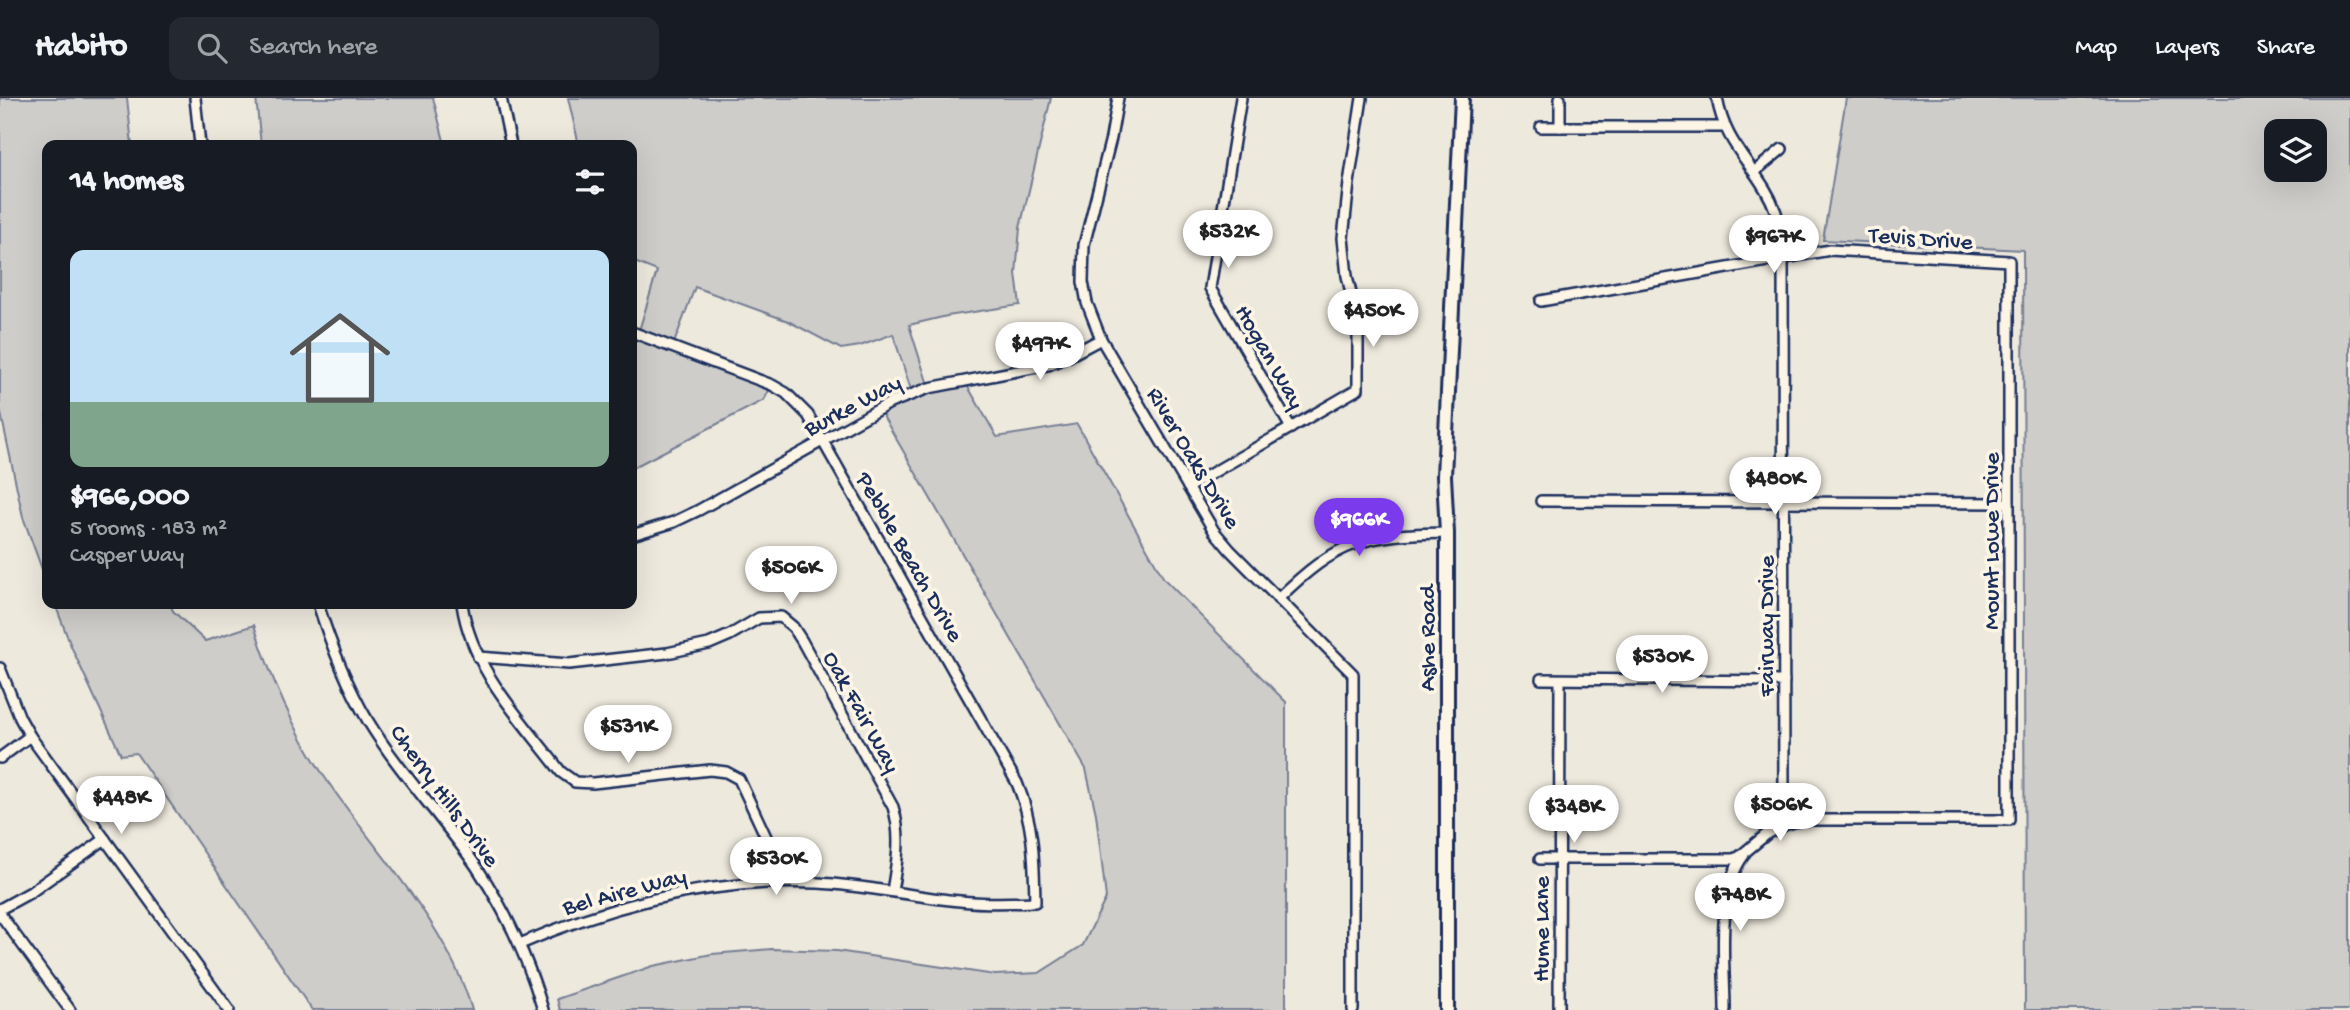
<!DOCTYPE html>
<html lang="en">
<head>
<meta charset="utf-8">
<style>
  body { margin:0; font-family:"Gochi Hand",sans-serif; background:#242831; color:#f1f3f6; height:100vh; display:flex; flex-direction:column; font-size:26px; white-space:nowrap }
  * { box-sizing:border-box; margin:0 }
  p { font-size:23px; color:#9ea1a6 }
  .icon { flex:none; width:38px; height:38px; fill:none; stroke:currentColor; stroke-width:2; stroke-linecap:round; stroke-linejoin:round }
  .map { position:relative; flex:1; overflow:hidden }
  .details { position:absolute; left:42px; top:42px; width:595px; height:469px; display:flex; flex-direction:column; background:#171b24; border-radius:14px; box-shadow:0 7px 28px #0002 }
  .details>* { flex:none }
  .tools { position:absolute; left:2264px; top:21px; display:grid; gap:14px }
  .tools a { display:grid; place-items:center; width:63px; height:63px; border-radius:14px; background:#171b24; box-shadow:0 7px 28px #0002; font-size:35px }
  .price { position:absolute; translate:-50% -60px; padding:0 16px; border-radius:24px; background:#fff; color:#222; font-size:23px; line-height:46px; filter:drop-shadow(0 2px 4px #0008) }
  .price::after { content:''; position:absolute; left:50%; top:42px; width:21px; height:16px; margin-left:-10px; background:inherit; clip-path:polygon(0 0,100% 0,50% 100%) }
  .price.current { background:#7c3aed; color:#fff }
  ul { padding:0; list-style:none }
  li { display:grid; align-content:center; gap:14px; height:371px; padding:0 28px }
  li+li { border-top:2px solid #363941 }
  li span { display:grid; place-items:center; height:217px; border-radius:14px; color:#555 }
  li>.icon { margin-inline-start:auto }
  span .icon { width:126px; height:126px; fill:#fffc; stroke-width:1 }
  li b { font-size:30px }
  h2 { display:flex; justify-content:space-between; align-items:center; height:84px; padding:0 28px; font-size:30px }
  header { display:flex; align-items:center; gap:42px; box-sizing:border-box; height:98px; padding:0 35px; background:#171b24; border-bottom:2px solid #363941 }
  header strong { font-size:33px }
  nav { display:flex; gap:38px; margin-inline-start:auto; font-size:24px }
  .search { width:490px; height:63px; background:#242831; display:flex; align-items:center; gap:18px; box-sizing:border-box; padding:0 24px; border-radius:14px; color:#9ea1a6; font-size:26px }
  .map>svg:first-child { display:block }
  .green { fill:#cfcdca; stroke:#757e94; stroke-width:2; fill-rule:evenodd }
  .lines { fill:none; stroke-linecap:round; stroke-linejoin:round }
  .street-casing { stroke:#1b2f5e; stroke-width:14 }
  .secondary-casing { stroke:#1b2f5e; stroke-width:18 }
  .street { stroke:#fcf5e5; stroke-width:9 }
  .secondary { stroke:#fcf5e5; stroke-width:12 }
  .labels { text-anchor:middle; stroke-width:7; stroke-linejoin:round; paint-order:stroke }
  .street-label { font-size:24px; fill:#1b2f5e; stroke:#fcf5e5 }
</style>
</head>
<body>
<header>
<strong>Habito</strong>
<div class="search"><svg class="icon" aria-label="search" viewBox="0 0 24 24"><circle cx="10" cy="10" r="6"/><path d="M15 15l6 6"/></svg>Search here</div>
<nav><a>Map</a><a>Layers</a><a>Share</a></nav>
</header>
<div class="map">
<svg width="2350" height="912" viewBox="0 0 2350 912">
  <rect width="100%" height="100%" fill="#eee9dd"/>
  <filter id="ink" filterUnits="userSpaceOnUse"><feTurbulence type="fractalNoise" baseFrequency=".0143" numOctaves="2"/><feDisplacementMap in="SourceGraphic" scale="14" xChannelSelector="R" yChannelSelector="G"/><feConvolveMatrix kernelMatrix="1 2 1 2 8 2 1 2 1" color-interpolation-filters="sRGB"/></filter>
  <g filter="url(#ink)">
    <g class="green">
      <polygon points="0,0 127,0 132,47 47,47 47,485 23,419 0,311"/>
      <polygon points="256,0 433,0 445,47 261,47"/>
      <polygon points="568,0 1051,0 1020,130 1016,176 1020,207 947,218 909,227 929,290 964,282 997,339 1077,326 1164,481 1286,604 1286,912 560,912 557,901 653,868 712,856 772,851 837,853 995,877 1039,875 1083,847 1106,800 1096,716 1086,671 879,311 912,295 893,236 860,248 841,251 788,223 695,189 673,248 772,287 764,302 632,370 632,234 638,236 657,173 632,163 632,47 579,47"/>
      <path d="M 1846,0 L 2350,0 L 2350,912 L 2025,912 L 2023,152 L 1823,142 ZM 2277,33 L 2315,33 L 2315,72 L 2277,72 Z"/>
      <path d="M 55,506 L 170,506 L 173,513 L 205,543 L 254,527 C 271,581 293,631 324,678 C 375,755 445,821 472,912 L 312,912 L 136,655 L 121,657 L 71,548 Z"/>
    </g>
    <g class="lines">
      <defs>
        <g id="street">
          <polyline points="195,0 200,47"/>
          <polyline points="501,0 511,47"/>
          <polyline points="1118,0 1111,40 1084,147 1083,184 1087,205 1101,241 1214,433 1230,452 1353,576 1353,912"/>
          <polyline points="1241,0 1210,190 1291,330"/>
          <polyline points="1560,0 1560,29"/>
          <path d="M 1717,0 C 1724,41 1745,58 1765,91 C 1775,107 1780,125 1783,143 L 1784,714 L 1783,721 L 1777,728"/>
          <polyline points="1541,29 1725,29"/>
          <polyline points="1754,74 1782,51"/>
          <polyline points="1188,389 1358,291 1358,225 1347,178 1343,140 1349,85 1362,0"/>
          <polyline points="1541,403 2009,405"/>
          <polyline points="632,437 674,424 699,412 890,305 929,290 1048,267 1069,258 1101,241"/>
          <path d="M 1278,501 C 1338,442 1365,436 1447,435"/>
          <path d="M 318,506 C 331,547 346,586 368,623 C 399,674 442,719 476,768 C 506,813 528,860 543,912"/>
          <path d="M 462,506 C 472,573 522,622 561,674 L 575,684 L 593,685 L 710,672 L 726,674 L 739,681 L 766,739 L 770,755 L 771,784"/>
          <path d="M 478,559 L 569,566 L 667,555 L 709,546 L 730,537 L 759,520 L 781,519 L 793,529 L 802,543 L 893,709 C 902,738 897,764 892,793"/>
          <polyline points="0,570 20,620 30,638 229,912"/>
          <polyline points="1541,581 1784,583"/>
          <polyline points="0,660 30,638"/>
          <polyline points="1540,761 1733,761 1739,759 1768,735 1787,726 1801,722 2009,722 2009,163 1830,152 1541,203"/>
          <polyline points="0,811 31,794 105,741"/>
          <polyline points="0,816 70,912"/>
          <path d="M 520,846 C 615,805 714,780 818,785 C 866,787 913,799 960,803 C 985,806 1010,805 1035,804 C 1034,761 1034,726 1017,685 L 808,317 L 786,295 L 772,287 L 632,234"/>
          <polyline points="1559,912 1560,582"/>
          <path d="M 1725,912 C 1725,866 1715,795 1744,757"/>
        </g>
        <polyline id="secondary" points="1447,912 1447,435 1444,378 1462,0"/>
      </defs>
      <use href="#street" class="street-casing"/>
      <use href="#secondary" class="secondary-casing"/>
      <use href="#street" class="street"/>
      <use href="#secondary" class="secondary"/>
    </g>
  </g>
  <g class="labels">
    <g class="street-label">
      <text transform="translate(1921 139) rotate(4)" y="8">Tevis Drive</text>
      <text transform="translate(1271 258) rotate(60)" y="8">Hogan Way</text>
      <text transform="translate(852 306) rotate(-28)" y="8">Burke Way</text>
      <text transform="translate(1195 359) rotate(59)" y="8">River Oaks Drive</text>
      <text transform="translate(1990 443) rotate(-90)" y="8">Mount Lowe Drive</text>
      <text transform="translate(911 458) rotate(60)" y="8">Pebble Beach Drive</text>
      <text transform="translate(1765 528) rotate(-90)" y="8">Fairway Drive</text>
      <text transform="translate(1426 540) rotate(-90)" y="8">Ashe Road</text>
      <text transform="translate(863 613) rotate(61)" y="8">Oak Fair Way</text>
      <text transform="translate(446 697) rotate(54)" y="8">Cherry Hills Drive</text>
      <text transform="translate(624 792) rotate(-15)" y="8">Bel Aire Way</text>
      <text transform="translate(1540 831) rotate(-90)" y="8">Hume Lane</text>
    </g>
  </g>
</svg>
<div class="tools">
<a><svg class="icon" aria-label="layers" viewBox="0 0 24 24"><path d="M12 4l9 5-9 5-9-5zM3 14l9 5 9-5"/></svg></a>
</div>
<b class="price" style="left:1228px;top:172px">$532K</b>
<b class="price" style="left:1774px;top:177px">$967K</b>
<b class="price" style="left:1373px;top:251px">$450K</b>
<b class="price" style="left:1040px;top:284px">$497K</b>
<b class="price" style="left:1775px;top:419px">$480K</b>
<b class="price current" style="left:1359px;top:460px">$966K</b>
<b class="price" style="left:791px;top:508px">$506K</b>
<b class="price" style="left:1662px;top:597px">$530K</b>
<b class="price" style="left:628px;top:667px">$531K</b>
<b class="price" style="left:121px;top:738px">$448K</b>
<b class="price" style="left:1780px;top:745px">$506K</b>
<b class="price" style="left:1574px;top:747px">$348K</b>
<b class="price" style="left:776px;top:799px">$530K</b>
<b class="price" style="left:1740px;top:835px">$748K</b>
<section class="details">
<h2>14 homes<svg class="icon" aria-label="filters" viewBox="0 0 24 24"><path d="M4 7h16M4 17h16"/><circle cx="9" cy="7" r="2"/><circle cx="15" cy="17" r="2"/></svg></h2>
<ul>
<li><span style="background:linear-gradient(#bfe0f5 70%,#7fa58c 0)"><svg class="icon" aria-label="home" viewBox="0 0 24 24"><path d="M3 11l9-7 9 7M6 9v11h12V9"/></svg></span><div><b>$966,000</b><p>5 rooms · 183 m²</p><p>Casper Way</p></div></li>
</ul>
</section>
</div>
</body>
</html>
